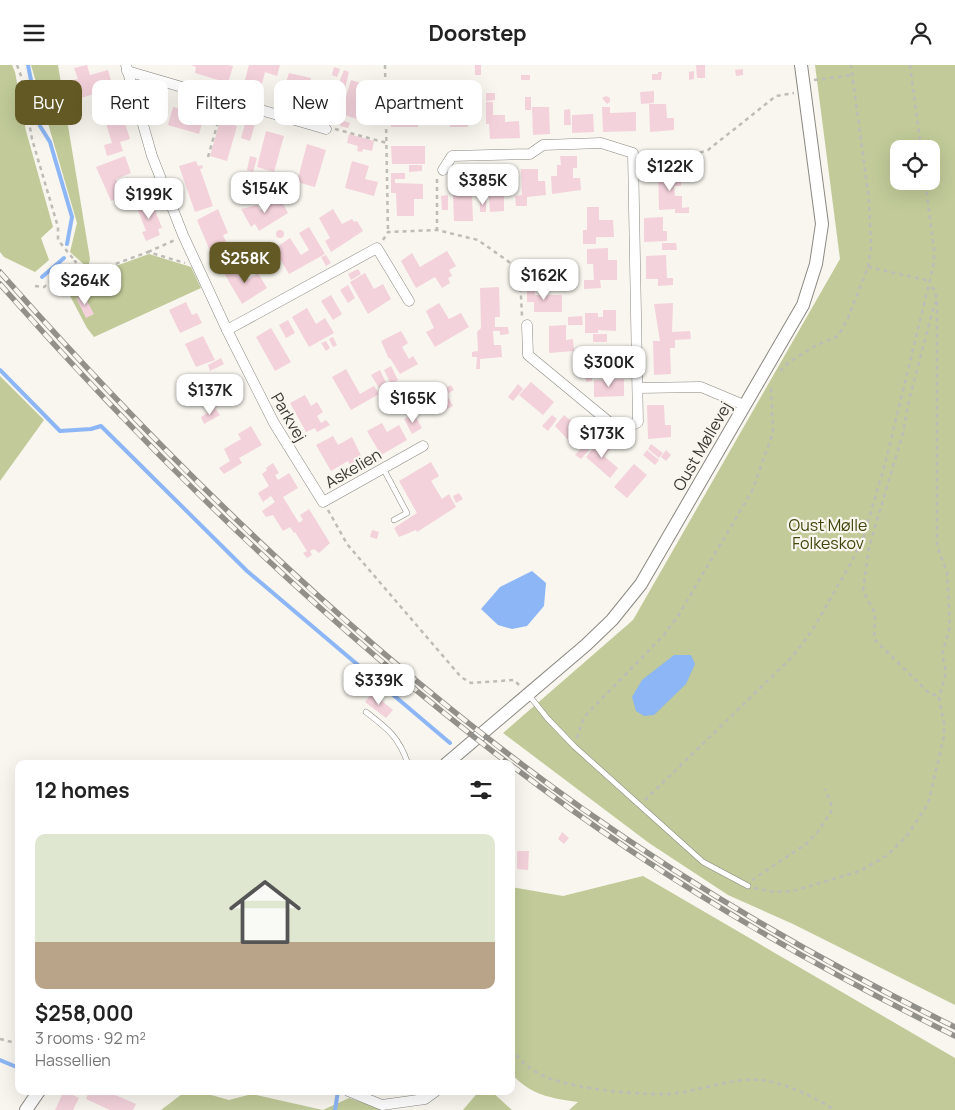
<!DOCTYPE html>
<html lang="en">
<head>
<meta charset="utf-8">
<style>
  body { margin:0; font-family:Manrope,sans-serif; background:#f2f2f2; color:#222; height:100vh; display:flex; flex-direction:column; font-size:19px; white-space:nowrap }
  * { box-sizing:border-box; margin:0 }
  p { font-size:16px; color:#767676 }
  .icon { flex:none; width:28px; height:28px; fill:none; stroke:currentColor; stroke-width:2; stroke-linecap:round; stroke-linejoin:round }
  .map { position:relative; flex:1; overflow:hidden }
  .details { position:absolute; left:15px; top:695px; width:500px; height:335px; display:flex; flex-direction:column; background:#fff; border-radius:10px; box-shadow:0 5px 20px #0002 }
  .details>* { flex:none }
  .top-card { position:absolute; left:15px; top:15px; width:500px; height:45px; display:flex; gap:10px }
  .controls { position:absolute; left:890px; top:75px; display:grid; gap:10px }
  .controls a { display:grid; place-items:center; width:50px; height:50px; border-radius:10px; background:#fff; box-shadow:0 5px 20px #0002; font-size:25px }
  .price { position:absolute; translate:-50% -42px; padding:0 11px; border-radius:10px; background:#fff; color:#222; font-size:16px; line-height:32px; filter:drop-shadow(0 1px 2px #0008) }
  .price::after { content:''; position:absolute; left:50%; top:30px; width:15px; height:11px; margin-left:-8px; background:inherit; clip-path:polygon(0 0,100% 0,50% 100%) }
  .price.on { background:#625925; color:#fff }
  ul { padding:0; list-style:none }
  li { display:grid; align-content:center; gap:10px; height:265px; padding:0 20px }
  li+li { border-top:1px solid #e0e0e0 }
  li span { display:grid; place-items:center; height:155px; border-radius:10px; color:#555 }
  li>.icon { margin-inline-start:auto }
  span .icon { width:90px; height:90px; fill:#fffc; stroke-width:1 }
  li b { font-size:21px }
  h2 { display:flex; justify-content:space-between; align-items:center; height:60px; padding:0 20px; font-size:21px }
  .tag { padding:0 18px; border-radius:10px; background:#fff; box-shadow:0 5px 20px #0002; font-size:18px; line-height:45px }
  .tag.on { background:#625925; color:#fff }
  header { display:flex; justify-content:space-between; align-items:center; height:65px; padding:0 20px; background:#fff; font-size:22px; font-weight:700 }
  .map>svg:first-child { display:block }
  .green { fill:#c1ca98; fill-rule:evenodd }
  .water { fill:#8cb6f5 }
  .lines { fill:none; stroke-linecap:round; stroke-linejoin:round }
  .stream { stroke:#8cb6f5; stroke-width:4 }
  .building { fill:#f4d2dc }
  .service-casing { stroke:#8a8881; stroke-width:6 }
  .minor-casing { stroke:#8a8881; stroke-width:11 }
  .tertiary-casing { stroke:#8a8881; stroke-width:14 }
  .path { stroke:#bebcb6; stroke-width:2.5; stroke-dasharray:4 4; stroke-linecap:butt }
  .service { stroke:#fff; stroke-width:5 }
  .minor { stroke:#fff; stroke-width:10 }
  .tertiary { stroke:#fff; stroke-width:12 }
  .rail-casing { stroke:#91908a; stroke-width:5.5 }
  .rail { stroke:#f8f6ee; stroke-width:4; stroke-dasharray:11; stroke-linecap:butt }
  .labels { text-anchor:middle; stroke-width:4.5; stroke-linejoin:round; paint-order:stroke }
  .street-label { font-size:16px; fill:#383834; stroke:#f8f6ee }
  .park-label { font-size:16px; fill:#3f460b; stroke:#f8f6ee }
</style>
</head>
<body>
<header><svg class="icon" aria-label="menu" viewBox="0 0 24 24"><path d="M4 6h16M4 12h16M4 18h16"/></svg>Doorstep<svg class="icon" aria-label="person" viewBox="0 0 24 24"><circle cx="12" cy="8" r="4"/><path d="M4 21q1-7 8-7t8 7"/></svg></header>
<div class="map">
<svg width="955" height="1045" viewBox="0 0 955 1045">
  <rect width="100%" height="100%" fill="#f8f6ee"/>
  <g class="green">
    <polygon points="0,0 12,0 15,7 26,66 53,162 41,173 49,195 35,207 4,192 0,187"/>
    <polygon points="31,0 58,0 90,194 88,203 70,187 77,158"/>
    <path d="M 815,0 L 955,0 L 955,940 L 793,859 L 728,830 L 649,778 L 503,668 L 633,555 L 840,194 ZM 899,84 L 931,84 L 931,116 L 899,116 Z"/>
    <polygon points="149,189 191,202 201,223 94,272 87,263 60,212 75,200 88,211"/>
    <polygon points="0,311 44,355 0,416"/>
    <path d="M 643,811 L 955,993 L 955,1045 L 569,1045 L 578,1037 C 550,1033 530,1030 511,1008 L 511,822 L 563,831 Z"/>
    <polygon points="186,1026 197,1026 229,1035 252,1029 323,1045 161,1045"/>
    <polygon points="479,1026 491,1026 512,1045 463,1045"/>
    <polygon points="349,1033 384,1045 323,1045"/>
  </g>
  <g class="water">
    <polygon points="532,506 546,518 544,541 527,561 512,564 498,560 481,544 500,522"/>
    <polygon points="674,590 691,590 695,599 686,619 654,650 644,651 636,646 632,632 642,615"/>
  </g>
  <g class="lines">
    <g class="stream">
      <polyline points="28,0 40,61 50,77 72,152 67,179"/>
      <polyline points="42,212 64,193"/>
      <polyline points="0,305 60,366 91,364 101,361 247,506 450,678"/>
      <polyline points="0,995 19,1003"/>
      <polyline points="335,1045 338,1026"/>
    </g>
  </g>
  <g class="building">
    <polygon points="87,0 90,10 108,5 113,23 78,34 73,15 78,14 74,3"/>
    <polygon points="191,0 228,0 233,1 228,18 195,8 196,2"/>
    <polygon points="249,0 280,0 277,11 265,7 260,27 243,22"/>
    <rect x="475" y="0" width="6" height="10"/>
    <polygon points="696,0 705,0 705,13 697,13"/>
    <polygon points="334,2 340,4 337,12 332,10"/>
    <polygon points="743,4 743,10 736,11 735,5"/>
    <polygon points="344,5 349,7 344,28 336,26"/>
    <polygon points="694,6 694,14 689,15 689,7"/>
    <polygon points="658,7 662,7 661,15 652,15 652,9 658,9"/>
    <polygon points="289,8 311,13 308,23 329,29 324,45 281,33"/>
    <rect x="521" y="10" width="9" height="5"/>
    <polygon points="351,15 373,22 367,46 360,44 357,54 341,49"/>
    <polygon points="654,26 654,38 641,39 640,27"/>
    <polygon points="441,27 455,27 455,31 447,31 447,40 442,40"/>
    <polygon points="486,28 495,28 495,35 486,36"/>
    <polygon points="114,29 116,36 102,40 100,33"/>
    <polygon points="606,31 610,33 610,37 607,39 602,33"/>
    <rect x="525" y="32" width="6" height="13"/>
    <polygon points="408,33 408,45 418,45 418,62 391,62 393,34"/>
    <polygon points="449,35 468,35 468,62 450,62"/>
    <polygon points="433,36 440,36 441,53 433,53"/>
    <polygon points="486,37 493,37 493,50 505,50 505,57 519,56 520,73 490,74 489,59 486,59"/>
    <polygon points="649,39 666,39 667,53 674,53 674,65 650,67"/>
    <polygon points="119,40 130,74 120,77 123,86 107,91 104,80 112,78 102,45"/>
    <polygon points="173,42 204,51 199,69 168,60"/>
    <polygon points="532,42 549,42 550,69 533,70"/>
    <polygon points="602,42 610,42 610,48 636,47 636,66 603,67"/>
    <polygon points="570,44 571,60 564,60 564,45"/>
    <polygon points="593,49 594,67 572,68 572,50"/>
    <polygon points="341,55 350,58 348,63 340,61"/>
    <polygon points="220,56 237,61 227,96 210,91"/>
    <polygon points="246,56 255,59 250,76 241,73"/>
    <polygon points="266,66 284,71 274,107 257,102"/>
    <polygon points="349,69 374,76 372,86 363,84 362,87 357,86 358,81 347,78"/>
    <polygon points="307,79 326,85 315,122 297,117"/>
    <polygon points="391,81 425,81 425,99 392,99"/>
    <polygon points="125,91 131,108 116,114 123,131 111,136 96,102"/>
    <polygon points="250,91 257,93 253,107 247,105"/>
    <polygon points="560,91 577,91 577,103 573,103 573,113 580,113 581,125 552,129 551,111 557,111 557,100 561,100"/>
    <polygon points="196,96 198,101 202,100 203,103 200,104 213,141 195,147 179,101"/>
    <polygon points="352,96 369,101 365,114 378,117 374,131 345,123"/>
    <polygon points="409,100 422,100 422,106 409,107"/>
    <polygon points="521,104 538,104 538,116 545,116 546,130 527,132 527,141 516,141 515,131 522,130"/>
    <polygon points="658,106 674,106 674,109 681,109 681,121 674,121 675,131 682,131 682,143 689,142 689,148 675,148 675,144 659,145"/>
    <polygon points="391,108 405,108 405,114 395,114 395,118 423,119 423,134 414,134 414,151 397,151 396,128 391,128"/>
    <polygon points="496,111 508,111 509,123 504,123 504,146 490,147 488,122 491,121 490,113 496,113"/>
    <polygon points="448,130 448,145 442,145 441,131"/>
    <polygon points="453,130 472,130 473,156 454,156"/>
    <polygon points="280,133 288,148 259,166 255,159 251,162 241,144 257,140 260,145"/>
    <polygon points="151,135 162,163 158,164 160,170 146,176 142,167 146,166 136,140"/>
    <rect x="480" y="135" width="6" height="12"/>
    <polygon points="587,142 599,142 599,155 613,155 614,172 596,172 596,179 583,179 583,165 587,165"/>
    <polygon points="218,144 228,168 223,170 231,188 214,195 197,155"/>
    <polygon points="333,144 342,159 352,154 354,157 357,156 363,166 331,187 325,176 330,173 319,153"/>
    <polygon points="663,152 663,166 667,166 667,176 644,177 644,153"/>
    <polygon points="309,162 325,189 289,209 274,184 290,173 301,190 309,185 299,168"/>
    <circle cx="280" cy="169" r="4"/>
    <polygon points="662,178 676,178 677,185 662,185"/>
    <polygon points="608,183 608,195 617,195 617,215 600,215 601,223 584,224 584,215 594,215 593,199 587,199 587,184"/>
    <polygon points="447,186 456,201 449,205 452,211 448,213 450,218 442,223 435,212 416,223 401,196 412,188 420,202"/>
    <polygon points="326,190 331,198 326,201 321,192"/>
    <polygon points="666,190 667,213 673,213 673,220 658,221 658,214 646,214 646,191"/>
    <polygon points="240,200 248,214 258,208 267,223 242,239 224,208"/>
    <polygon points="358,204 361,209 351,215 348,209"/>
    <polygon points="365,208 374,224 383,219 391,234 368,249 350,217"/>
    <polygon points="527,218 535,218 535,230 562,230 562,247 534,247 534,237 527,237"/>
    <polygon points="348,220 355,233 348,238 340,225"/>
    <polygon points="499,222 500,252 495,252 495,262 508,262 509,269 500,270 500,266 493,266 494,280 501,280 502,292 480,294 480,304 476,304 477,292 472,292 472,287 478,286 477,267 481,263 480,223"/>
    <polygon points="84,230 94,249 86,253 76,233"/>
    <polygon points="331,230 342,249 333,255 321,236"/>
    <polygon points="186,237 192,250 197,248 202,258 180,268 169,245"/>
    <polygon points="439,238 449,254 461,248 469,262 435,282 426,267 434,263 426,246"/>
    <polygon points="673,238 672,267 690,266 691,274 675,275 675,283 670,283 671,309 654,310 653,276 660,276 654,239"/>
    <polygon points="307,243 316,259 325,253 334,268 309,282 292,252"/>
    <polygon points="603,245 616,245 616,266 598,265 598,268 585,268 585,248 598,248 598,252 603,252"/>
    <polygon points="582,251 583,260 568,260 568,252"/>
    <polygon points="288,255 295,268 286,273 279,260"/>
    <polygon points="566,260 566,275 573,274 574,286 549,288 549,261"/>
    <polygon points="271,263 291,297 275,306 256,272"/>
    <polygon points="401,266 408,278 402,282 409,294 413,291 418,299 400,309 390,293 389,294 381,276"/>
    <rect x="593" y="269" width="14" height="8"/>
    <polygon points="203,271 215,295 196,302 185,279"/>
    <polygon points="333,272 337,280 333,282 329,274"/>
    <polygon points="326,276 330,283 326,286 321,278"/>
    <polygon points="221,293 224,299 210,306 208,300"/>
    <polygon points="391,301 398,315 391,319 384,305"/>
    <polygon points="585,301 592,301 592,316 586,317"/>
    <polygon points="346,304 360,329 374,321 379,329 351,345 332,312"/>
    <polygon points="380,305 389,324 382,328 371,310"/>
    <polygon points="624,314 624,331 594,332 594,315"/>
    <polygon points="224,317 233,332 213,344 204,328"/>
    <polygon points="531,317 554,337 543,350 519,330"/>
    <polygon points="518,319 523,324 513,336 508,332"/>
    <polygon points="451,320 454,325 447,329 444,324"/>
    <polygon points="305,330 311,341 317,337 323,347 317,351 321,358 326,355 330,360 317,367 315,363 306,367 290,338"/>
    <polygon points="447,330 453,341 443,346 437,335"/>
    <polygon points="647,340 664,340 665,360 671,360 671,372 648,374"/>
    <polygon points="215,343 220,350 204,359 201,352"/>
    <polygon points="414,349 422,363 412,369 404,354"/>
    <polygon points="552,350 557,354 548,366 542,361"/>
    <polygon points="564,350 586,369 577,380 571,375 570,377 555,361"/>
    <polygon points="382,358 387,367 399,360 407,375 381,390 367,366"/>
    <polygon points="251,361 262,380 239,393 242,398 224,409 219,403 230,396 224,384 241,374 238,369"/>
    <polygon points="333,371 338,380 352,372 365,399 353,406 348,396 331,406 316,380"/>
    <polygon points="600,375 610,384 604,391 618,403 610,413 586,392"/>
    <polygon points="651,379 663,388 659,393 648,384"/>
    <polygon points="584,380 589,385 581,394 575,390"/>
    <polygon points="647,385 659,395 655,400 643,390"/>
    <polygon points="666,385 671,390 666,396 661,392"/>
    <polygon points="374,387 379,397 373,400 367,391"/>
    <polygon points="431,397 439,411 431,416 442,434 449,429 456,442 417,467 416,465 399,472 394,463 417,448 399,416"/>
    <polygon points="273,398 279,408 275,410 278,415 289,408 298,423 283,432 299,458 303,455 300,450 309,444 330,478 319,488 314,484 310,486 312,490 307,493 303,488 307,486 295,467 294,468 290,462 283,466 273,450 266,452 262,446 275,437 271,431 263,437 258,428 269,421 262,409 267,405 266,403"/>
    <polygon points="634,399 647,410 627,433 614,422"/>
    <polygon points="459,428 463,434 456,438 453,431"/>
    <polygon points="372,465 379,467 377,474 370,472"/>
    <polygon points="372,628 393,645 386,653 365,637"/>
    <polygon points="562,767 569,773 564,779 558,774"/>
    <polygon points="517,786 529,786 528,805 517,804"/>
    <polygon points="64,1026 79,1033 73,1045 55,1045"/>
    <polygon points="89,1026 106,1026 136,1039 133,1045 110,1045 86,1034"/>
  </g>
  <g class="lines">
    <defs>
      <g id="service">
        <polyline points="383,403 407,448 394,455"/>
        <polyline points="528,629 548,654 575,682 703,797 748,821"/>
        <path d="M 366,647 C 388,664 399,672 408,699"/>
      </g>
      <g id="minor">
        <polyline points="126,0 152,91 183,170 227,265 274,358 323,437 423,381"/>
        <polyline points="127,6 326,64"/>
        <polyline points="443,105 452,91 530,89 543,80 601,78 633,88 638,357 627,363 614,361 528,290 527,260"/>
        <polyline points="227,265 377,183 409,236"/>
        <polyline points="638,323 701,322 744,340"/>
        <polyline points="348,1026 382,1040 425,1034 436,1026"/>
      </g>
      <g id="tertiary">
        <polyline points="446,699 586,580 612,555 641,519 803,240 816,199 822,159 801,0"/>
        <polyline points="26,1045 39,1026"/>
      </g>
    </defs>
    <use href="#service" class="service-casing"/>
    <use href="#minor" class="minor-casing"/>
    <use href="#tertiary" class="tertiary-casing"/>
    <g class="path">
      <polyline points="17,0 21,11 32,74 58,162 58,175 75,196"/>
      <polyline points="385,0 388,167"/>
      <polyline points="910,0 921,84"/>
      <polyline points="814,15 853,10"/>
      <polyline points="335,64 387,78"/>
      <polyline points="644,88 699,88 708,85 776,31 794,28"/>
      <polyline points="208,92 222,43"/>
      <polyline points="437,114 437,165"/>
      <polyline points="383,175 388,167 437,165 478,175 512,199 520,213 522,251"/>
      <polyline points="148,187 175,175"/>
      <polyline points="868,202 930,216"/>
      <polyline points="35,221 44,222 75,196 85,206 93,207 148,187 185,198"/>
      <polyline points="937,236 934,240 909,335 903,368 869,482 863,526 875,548 874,574 930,629 935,630 940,627"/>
      <polyline points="780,306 788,298 813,282 838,271 848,253 868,202 871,183 869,135 851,0"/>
      <polyline points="328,445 347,479 461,612 471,618 514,615 519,620"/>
      <polyline points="577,673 584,652 664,570 678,551 752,426 773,368 771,321"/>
      <polyline points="645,735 792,592 812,566 852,496 863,474 885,399 934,198 934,184 925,116"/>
      <polyline points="752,815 806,779 817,768 831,747 831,739 825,724"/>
      <polyline points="754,823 774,827 793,826 860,806 886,791 906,772 928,739 944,671 944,658 939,634 946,607 942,589 950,562 947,507 937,481 937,236 935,225 929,220"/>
      <polyline points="0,974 19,979"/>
      <path d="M 511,984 C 521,996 531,1006 546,1012 C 574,1024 648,1032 678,1028 C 705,1024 732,1013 760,1015 C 780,1016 818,1033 834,1045"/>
    </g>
    <use href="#service" class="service"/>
    <use href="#minor" class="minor"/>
    <use href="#tertiary" class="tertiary"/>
    <defs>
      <g id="rail">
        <path d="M 0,207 C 175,405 367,591 583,744 C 701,827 826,899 955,962"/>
        <path d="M 0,219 C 154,394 323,557 509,699"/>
        <path d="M 511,700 C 649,806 799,894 955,971"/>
      </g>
    </defs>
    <use href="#rail" class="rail-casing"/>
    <use href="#rail" class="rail"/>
  </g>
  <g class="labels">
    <g class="street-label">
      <text transform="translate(289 352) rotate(60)" y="6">Parkvej</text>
      <text transform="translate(702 381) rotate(-60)" y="6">Oust Møllevej</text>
      <text transform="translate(353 403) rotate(-30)" y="6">Askelien</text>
    </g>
    <g class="park-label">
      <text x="828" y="466">Oust Mølle<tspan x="828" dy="18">Folkeskov</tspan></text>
    </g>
  </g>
</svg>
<div class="controls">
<a><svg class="icon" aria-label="locate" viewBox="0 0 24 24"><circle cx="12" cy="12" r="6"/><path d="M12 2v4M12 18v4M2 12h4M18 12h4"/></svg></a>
</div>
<b class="price" style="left:670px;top:127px">$122K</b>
<b class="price" style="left:483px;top:141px">$385K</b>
<b class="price" style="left:265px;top:149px">$154K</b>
<b class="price" style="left:149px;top:155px">$199K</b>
<b class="price on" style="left:245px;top:219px">$258K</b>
<b class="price" style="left:544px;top:236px">$162K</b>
<b class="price" style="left:85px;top:241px">$264K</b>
<b class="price" style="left:609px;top:323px">$300K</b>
<b class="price" style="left:210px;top:351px">$137K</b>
<b class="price" style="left:413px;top:359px">$165K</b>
<b class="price" style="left:602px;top:394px">$173K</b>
<b class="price" style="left:379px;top:641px">$339K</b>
<div class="top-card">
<a class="tag on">Buy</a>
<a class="tag">Rent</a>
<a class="tag">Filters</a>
<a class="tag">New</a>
<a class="tag">Apartment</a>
</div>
<section class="details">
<h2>12 homes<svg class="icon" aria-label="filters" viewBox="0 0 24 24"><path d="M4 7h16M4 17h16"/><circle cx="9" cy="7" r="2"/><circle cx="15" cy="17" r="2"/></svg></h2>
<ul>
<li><span style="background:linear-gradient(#dfe7d0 70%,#b9a48a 0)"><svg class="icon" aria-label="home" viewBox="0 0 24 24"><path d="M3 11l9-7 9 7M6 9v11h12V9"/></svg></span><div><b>$258,000</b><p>3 rooms · 92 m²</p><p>Hassellien</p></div></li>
</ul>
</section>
</div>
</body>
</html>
